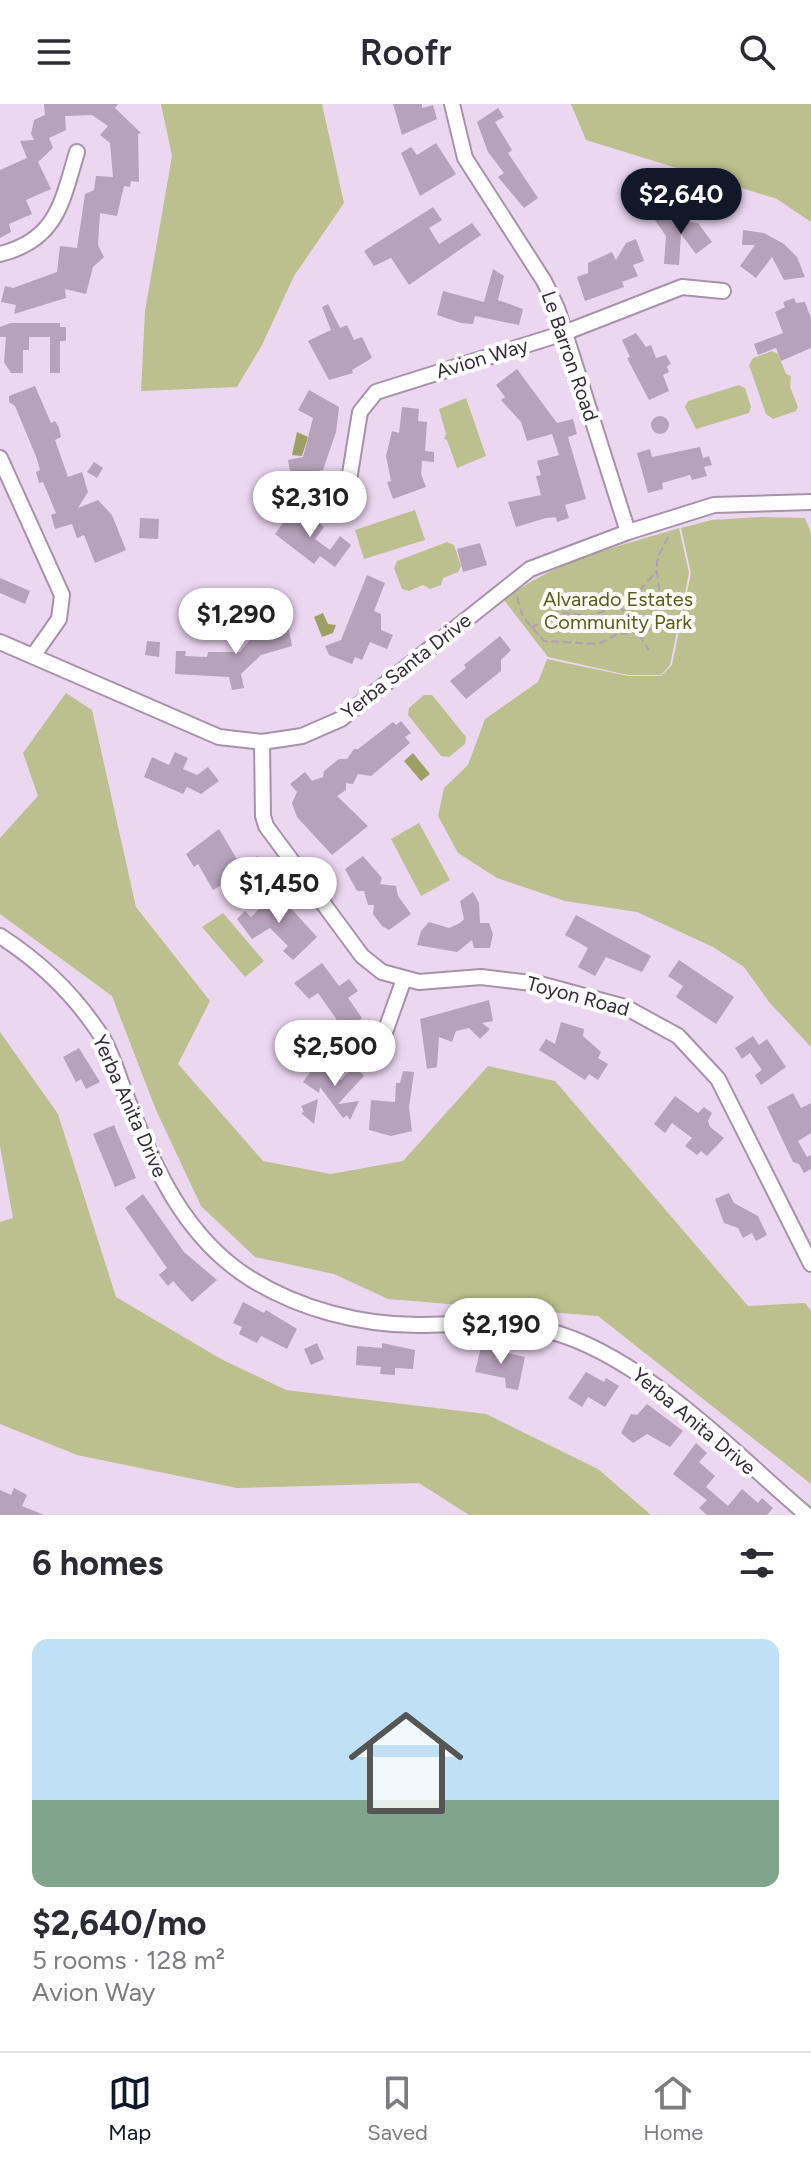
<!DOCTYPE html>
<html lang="en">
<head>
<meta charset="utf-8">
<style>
  body { margin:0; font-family:Figtree,sans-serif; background:#f7f7f7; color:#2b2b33; height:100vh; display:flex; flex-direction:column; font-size:30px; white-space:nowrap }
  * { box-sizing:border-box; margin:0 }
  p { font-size:26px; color:#7c7c81 }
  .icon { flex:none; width:44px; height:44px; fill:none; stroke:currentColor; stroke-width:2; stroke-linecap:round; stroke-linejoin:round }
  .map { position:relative; height:1411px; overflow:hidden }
  .details { display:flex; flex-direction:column; background:#fff; flex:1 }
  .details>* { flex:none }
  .price { position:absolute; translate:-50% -68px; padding:0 18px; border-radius:28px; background:#fff; color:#222; font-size:26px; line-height:52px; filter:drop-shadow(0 2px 4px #0008) }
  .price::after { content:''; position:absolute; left:50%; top:48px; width:24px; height:18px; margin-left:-12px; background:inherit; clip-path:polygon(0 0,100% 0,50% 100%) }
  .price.current { background:#111827; color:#fff }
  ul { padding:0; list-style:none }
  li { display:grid; align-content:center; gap:16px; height:424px; padding:0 32px }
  li span { display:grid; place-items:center; height:248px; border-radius:16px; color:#555 }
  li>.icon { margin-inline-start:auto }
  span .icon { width:144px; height:144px; fill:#fffc; stroke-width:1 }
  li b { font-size:34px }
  h2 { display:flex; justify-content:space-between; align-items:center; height:96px; padding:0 32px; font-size:34px }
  header { display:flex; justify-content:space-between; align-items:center; height:104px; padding:0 32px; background:#fff; font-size:36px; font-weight:600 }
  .tab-bar { display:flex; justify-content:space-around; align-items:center; height:112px; border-top:2px solid #e1e1e2; background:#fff; font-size:22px; color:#7c7c81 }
  .tab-bar a { display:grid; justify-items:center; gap:4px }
  .tab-bar .current { color:#111827 }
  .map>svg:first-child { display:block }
  .green { fill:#bbc08e }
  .water { fill:#9ca062 }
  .building { fill:#b6a2ba }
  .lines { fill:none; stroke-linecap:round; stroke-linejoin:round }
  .minor-casing { stroke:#a693aa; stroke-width:18 }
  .path { stroke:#b09fb4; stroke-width:2; stroke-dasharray:8 4; stroke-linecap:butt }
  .minor { stroke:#fff; stroke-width:14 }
  .labels { text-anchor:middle; stroke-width:8; stroke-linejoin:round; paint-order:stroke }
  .street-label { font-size:20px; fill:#342c36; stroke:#fff }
  .park-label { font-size:20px; fill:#595c14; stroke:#fff }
</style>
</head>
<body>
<header><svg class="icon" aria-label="menu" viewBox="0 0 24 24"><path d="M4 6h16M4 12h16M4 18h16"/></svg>Roofr<svg class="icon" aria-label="search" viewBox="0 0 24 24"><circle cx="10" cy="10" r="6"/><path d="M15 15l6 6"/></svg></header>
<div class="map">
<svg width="811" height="1411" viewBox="0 0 811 1411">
  <rect width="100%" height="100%" fill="#ecd7f0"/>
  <g class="green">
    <polygon points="161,0 322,0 344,99 294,172 262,241 237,283 141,287 145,207 172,52"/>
    <polygon points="571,0 811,0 811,118 777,95 586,36"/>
    <polygon points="772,247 778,250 786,270 791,272 790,283 798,303 796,307 773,315 766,310 749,261 753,254"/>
    <polygon points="739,281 745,284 751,303 749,309 696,325 685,303 688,297"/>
    <polygon points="466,294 486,352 457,364 447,336 444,335 446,330 439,305"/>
    <polygon points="415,406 425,436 364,455 355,426"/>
    <polygon points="760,413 805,414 811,429 811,943 769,898 744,863 713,843 637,808 565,797 497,774 458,749 438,712 444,684 468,661 485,615 538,578 547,555 628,572 661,572 672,561 691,469 681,424 712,416"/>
    <path d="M 679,424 L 689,469 L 670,561 L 661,571 L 628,571 L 548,553 L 504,496 C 555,456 618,443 679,424 Z"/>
    <polygon points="447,438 454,441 461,462 458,468 443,474 441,481 430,485 423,481 409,487 402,485 394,464 397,457"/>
    <polygon points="66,589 92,606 136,803 210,897 178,960 263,1057 331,1070 403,1057 488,962 555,977 748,1202 805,1199 811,1207 811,1380 598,1212 388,1195 334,1170 255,1153 201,1102 156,1006 112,892 0,810 0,734 38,692 23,649"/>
    <polygon points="424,591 432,591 466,633 465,640 449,653 441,652 408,611 409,604"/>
    <polygon points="419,719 450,776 421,792 391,735"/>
    <polygon points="223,809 264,857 245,873 202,823"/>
    <polygon points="0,928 58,1010 116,1193 221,1255 286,1286 486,1310 598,1365 651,1411 469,1411 419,1379 237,1384 77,1351 0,1320 0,1118 13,1114 0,1042"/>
  </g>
  <g class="water">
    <polygon points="297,328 308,333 302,352 292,351"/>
    <polygon points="323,509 328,520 336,521 333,529 322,533 314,513"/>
    <polygon points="413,649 430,670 421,677 404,657"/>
  </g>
  <g class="building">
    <polygon points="44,0 118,0 115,4 141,29 138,30 139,78 131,77 130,83 124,82 117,112 100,109 98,141 104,153 93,163 86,190 65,185 66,194 14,210 16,201 1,198 5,182 13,184 57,168 60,142 77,144 85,90 94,86 96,72 113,73 110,39 100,31 108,22 92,11 65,12 66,26 49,34 53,44 38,58 51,85 26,96 32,110 9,120 11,128 0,134 0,66 27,54 20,37 34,36 31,30 34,16 45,11"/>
    <polygon points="393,0 422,0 422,4 433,1 437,15 402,31"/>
    <polygon points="498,4 504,13 495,18 512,46 508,49 538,94 524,104 498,73 504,69 488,48 477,18"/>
    <polygon points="436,39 456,70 420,92 401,49 411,43 417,51"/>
    <polygon points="433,103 442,116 429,124 439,140 472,119 481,131 409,181 391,154 374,162 364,147"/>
    <polygon points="670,104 679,117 698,119 712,138 696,150 681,130 679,161 664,160 666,132 655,116"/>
    <polygon points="743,126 764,129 784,140 797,153 805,173 784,176 772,153 756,174 740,162 755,141 742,141"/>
    <polygon points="636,135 644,157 633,161 638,172 622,178 624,183 585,197 577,173 588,169 588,159 612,148 616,156 626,139"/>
    <polygon points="493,165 504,172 498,196 523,205 519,221 475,212 473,220 461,219 437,211 443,187 484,198"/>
    <polygon points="794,194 796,199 805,198 811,214 811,244 781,257 776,244 758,251 754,240 783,229 775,208 785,203 783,198"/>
    <polygon points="328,200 340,224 347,221 354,236 362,233 372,254 352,266 353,269 329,276 308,237 331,226 322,203"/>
    <polygon points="11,219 60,219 60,223 66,223 66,237 60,237 60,269 50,269 50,233 29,233 29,246 23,246 23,269 11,269 4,258 6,233 0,233 0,223"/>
    <polygon points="636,229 646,243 651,241 656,254 666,251 671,260 667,262 669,268 663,271 669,287 649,296 627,254 630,253 622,236"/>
    <polygon points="517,265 557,319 573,315 577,330 568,333 586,395 565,401 569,414 557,418 556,413 546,414 516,423 508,398 541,391 536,372 541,371 537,357 559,351 552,330 527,337 521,318 501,296 505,293 496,281"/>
    <polygon points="35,282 51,319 55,317 59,324 61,333 55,336 68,373 82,368 88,388 78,404 98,396 112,411 126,446 95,459 84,431 77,434 72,420 55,425 51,411 56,409 43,378 39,379 36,368 40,366 37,355 15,302 9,298 9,292"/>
    <polygon points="309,286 339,303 336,328 323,366 291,373 288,356 303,353 313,314 298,306"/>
    <polygon points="402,303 419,305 418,317 427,318 425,347 434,348 434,358 422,357 421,370 426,383 393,395 387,378 391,377 386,352 392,327 399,329"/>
    <circle cx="660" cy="321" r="9"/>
    <polygon points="700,343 703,354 709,352 712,361 704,363 707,372 692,376 690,371 662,379 663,385 648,389 637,349 650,345 652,353"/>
    <polygon points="94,358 103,364 97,374 87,368"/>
    <polygon points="292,406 302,414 309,412 324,423 315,435 330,446 340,432 351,441 335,463 320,452 314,460 275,430"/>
    <polygon points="140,414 159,415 158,435 139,434"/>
    <polygon points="480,439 487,461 463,468 457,445"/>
    <polygon points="367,471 385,479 374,507 381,510 381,526 393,531 387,545 370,538 362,556 355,553 352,560 329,551 325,542 341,536"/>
    <polygon points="0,474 30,487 25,500 0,489"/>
    <polygon points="204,487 213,490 208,503 199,500"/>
    <polygon points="287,516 292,542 261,551 241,570 244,584 232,586 229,573 175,570 176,547 186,547 185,552 207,553 208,548 240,548 261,522"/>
    <polygon points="500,532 511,546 501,556 501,567 466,595 450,577 466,564 464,561"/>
    <polygon points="147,537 160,538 159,553 145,551"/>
    <polygon points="401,617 411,629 405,633 410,639 371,672 358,670 353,680 346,679 346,686 337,692 368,722 332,751 297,713 292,699 297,688 290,680 305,668 312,677 323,673 324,667 339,655 347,655 354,645 358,645 393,618 396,621"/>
    <polygon points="175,648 188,654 183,665 197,671 208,663 219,677 201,690 187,683 183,690 144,673 152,653 169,661"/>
    <polygon points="219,725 244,767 213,786 198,760 194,763 186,750"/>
    <polygon points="257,752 268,770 254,779 243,760"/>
    <polygon points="363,752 382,774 380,780 396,782 398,792 411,810 389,826 382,822 373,810 374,801 368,801 364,787 357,787 345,765"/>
    <polygon points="276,788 317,833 293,856 283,847 288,842 270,824 252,835 237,815 245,807 251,813"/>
    <polygon points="473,788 479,799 480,819 489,819 493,830 490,844 474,844 472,836 457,848 417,841 421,827 429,818 449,824 460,819 464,815 460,797"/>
    <polygon points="576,811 651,852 642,868 606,853 595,872 578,863 588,844 565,831"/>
    <polygon points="679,856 734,893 716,920 676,893 683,882 668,872"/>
    <polygon points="322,859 339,882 349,875 358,887 348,894 362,914 337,934 328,922 337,916 318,889 309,895 294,879"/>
    <polygon points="489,896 493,917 482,919 490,925 480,935 469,924 456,927 452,938 439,933 437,963 427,965 420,915"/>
    <polygon points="561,918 584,925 583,932 601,948 598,954 608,960 598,976 589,970 585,976 539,946 546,935 555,940"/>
    <polygon points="753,932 759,941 767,935 786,963 761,981 755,971 762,966 750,949 742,955 735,944"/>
    <polygon points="79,944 100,978 86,985 81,975 76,978 63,953"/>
    <polygon points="316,960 341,976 354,962 364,972 338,1000 359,997 350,1016 347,1011 343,1014 320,983 319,989 303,978"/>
    <polygon points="403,967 414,968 409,1003 412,1027 391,1032 369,1026 371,996 395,998 396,979 400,979"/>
    <polygon points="793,989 801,1004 811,999 811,1029 798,1037 807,1053 811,1051 811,1065 804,1069 799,1060 793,1058 767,1003"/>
    <polygon points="675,992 698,1009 704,1003 712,1009 708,1017 710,1023 724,1034 707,1052 701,1047 697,1051 685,1042 692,1034 672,1019 665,1029 654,1020"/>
    <polygon points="318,995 314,1020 301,1009 304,1008 301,1002"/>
    <polygon points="114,1021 136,1074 115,1083 93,1030"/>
    <polygon points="729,1089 734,1099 758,1112 767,1131 756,1137 752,1129 743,1134 738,1124 724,1119 715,1095"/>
    <polygon points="143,1090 184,1148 217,1176 192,1198 173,1177 168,1182 159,1171 167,1164 125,1104"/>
    <polygon points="243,1198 264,1209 266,1206 297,1225 287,1245 261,1232 257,1239 239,1230 242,1223 233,1219"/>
    <polygon points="317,1239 324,1255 311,1261 304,1245"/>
    <polygon points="382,1239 415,1246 413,1265 395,1264 395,1271 380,1270 381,1263 356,1261 357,1242 382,1244"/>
    <polygon points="481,1243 525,1253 518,1286 506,1284 505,1274 475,1268"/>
    <polygon points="586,1268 604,1278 606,1274 619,1282 605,1303 588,1293 582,1303 568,1294"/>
    <polygon points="647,1300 683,1327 670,1343 647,1330 633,1339 621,1329 631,1310 637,1311"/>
    <polygon points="696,1339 707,1349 699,1358 715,1372 706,1383 728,1402 742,1385 758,1399 762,1394 773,1404 767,1411 707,1411 699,1404 707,1396 673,1370"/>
    <polygon points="14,1384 27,1391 22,1402 44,1411 0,1411 0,1386 11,1391"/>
  </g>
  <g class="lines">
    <defs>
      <g id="minor">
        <polyline points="452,0 465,54 544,177 557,204 628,428"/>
        <path d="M 0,150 C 57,136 62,98 77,48"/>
        <polyline points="0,354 62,491 59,515 33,552"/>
        <polyline points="349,376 360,308 376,288 564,229 682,183 723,187"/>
        <polyline points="0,538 219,633 262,638 302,632 341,615 530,465 628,428 714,401 811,398"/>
        <polyline points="262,638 263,712 266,722 362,852 382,868 419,878 481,873 540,880 625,903 678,932 718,975 811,1160"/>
        <path d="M 0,832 C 42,859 75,891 102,933 C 113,951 119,975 127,994 C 154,1064 185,1134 251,1175 C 299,1205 361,1221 417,1221 C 463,1221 504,1215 549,1227 C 642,1251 734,1349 807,1411"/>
        <polyline points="379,945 404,875"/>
      </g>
    </defs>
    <use href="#minor" class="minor-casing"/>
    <g class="path">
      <path d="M 517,493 L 523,513 L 544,537 L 598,540 L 616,531 L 650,526 C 670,510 655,479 657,459 C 658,448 667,439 669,429"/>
      <polyline points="619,501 649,546"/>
      <polyline points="531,524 555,508 590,512 612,504 642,484 657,467"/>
    </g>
    <use href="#minor" class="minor"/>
  </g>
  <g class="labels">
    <g class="street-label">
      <text transform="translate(570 252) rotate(71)" y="7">Le Barron Road</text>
      <text transform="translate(482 254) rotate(-17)" y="7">Avion Way</text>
      <text transform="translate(406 562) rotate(-38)" y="7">Yerba Santa Drive</text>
      <text transform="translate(578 892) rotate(15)" y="7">Toyon Road</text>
      <text transform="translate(130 1002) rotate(66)" y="7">Yerba Anita Drive</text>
      <text transform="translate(694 1317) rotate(40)" y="7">Yerba Anita Drive</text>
    </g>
    <g class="park-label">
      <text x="618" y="502">Alvarado Estates<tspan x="618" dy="23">Community Park</tspan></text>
    </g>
  </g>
</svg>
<b class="price current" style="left:681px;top:132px">$2,640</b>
<b class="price" style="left:310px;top:435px">$2,310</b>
<b class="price" style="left:236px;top:552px">$1,290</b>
<b class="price" style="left:279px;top:821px">$1,450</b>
<b class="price" style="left:335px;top:984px">$2,500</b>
<b class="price" style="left:501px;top:1262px">$2,190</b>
</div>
<section class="details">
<h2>6 homes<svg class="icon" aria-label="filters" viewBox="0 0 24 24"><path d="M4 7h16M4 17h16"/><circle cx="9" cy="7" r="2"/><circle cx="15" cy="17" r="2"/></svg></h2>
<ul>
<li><span style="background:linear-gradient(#bfe0f5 65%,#7fa58c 0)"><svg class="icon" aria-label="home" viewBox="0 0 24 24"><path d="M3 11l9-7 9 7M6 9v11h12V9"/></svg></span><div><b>$2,640/mo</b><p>5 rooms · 128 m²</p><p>Avion Way</p></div></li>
</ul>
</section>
<nav class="tab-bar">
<a class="current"><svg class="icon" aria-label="map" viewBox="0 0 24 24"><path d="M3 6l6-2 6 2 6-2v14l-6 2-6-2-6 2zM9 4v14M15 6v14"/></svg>Map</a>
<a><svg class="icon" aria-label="saved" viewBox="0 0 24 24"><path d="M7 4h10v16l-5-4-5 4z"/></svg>Saved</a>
<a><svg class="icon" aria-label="home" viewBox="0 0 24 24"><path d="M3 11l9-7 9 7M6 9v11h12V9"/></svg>Home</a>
</nav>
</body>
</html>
